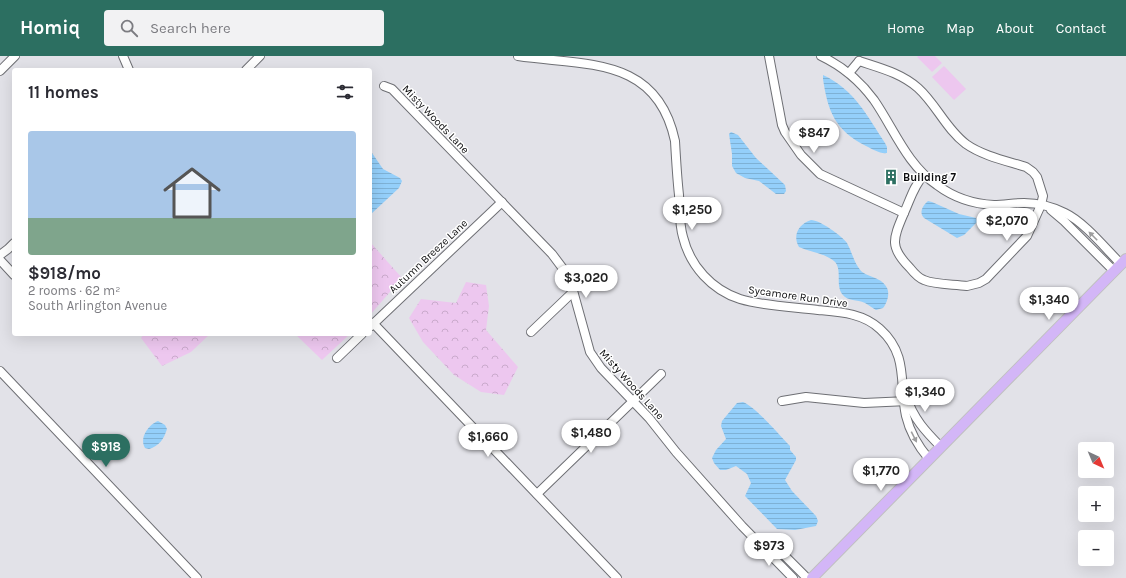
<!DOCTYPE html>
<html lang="en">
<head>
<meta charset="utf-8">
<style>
  body { margin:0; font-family:Karla,sans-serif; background:#f2f2f3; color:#2b2b33; height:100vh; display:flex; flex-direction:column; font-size:15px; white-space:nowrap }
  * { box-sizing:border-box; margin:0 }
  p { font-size:13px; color:#7c7c81 }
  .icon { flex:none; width:22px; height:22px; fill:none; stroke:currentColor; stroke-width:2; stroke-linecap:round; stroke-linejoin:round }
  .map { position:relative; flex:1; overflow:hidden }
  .panel { position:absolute; left:12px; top:12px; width:360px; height:268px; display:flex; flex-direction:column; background:#fff; border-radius:4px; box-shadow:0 4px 16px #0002 }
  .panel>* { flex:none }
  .needle { width:26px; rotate:136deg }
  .buttons { position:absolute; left:1078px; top:386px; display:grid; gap:8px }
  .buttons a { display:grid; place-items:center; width:36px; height:36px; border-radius:4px; background:#fff; box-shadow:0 4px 16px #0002; font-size:20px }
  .price { position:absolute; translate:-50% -34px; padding:0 9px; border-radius:14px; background:#fff; color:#222; font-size:13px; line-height:26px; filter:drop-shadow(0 1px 2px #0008) }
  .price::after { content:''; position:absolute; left:50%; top:24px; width:12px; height:9px; margin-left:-6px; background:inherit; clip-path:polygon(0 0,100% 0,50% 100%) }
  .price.active { background:#2c6f61; color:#fff }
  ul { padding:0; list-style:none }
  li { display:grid; align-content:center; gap:8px; height:212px; padding:0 16px }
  li span { display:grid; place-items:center; height:124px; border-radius:4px; color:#555 }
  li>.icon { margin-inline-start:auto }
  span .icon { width:72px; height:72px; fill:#fffc; stroke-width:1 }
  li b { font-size:17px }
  h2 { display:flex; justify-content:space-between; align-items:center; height:48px; padding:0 16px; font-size:17px }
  header { display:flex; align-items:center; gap:24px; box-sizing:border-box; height:56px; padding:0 20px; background:#2c6f61; color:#fff }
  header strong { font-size:19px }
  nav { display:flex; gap:22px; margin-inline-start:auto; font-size:14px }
  .search { width:280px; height:36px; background:#f2f2f3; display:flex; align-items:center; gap:10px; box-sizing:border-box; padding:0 14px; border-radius:4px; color:#7c7c81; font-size:15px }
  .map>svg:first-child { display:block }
  .green { fill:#edc7ef }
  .forest { fill:url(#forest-crowns) }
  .water { fill:url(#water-rules) }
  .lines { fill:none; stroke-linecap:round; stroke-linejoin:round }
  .minor-casing { stroke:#6e6f74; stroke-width:10 }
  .major-casing { stroke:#c0c0c0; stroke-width:12 }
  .minor { stroke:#fff; stroke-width:8 }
  .major { stroke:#d3b6f7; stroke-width:10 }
  .oneway { fill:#9e9e9f }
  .labels { text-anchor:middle; stroke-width:3; stroke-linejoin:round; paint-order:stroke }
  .street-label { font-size:11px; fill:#0c0c0e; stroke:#fff }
  .poi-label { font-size:11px; font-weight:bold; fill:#0c0c0e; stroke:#fff; text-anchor:start }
</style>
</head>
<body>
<header>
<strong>Homiq</strong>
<div class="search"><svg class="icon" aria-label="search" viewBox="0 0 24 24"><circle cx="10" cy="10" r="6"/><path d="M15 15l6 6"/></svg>Search here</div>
<nav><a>Home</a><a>Map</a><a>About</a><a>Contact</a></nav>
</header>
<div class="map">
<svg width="1126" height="522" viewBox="0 0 1126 522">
  <defs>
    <pattern id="forest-crowns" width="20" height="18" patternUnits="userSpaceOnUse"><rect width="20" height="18" fill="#edc7ef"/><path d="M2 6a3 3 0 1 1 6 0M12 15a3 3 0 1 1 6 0" fill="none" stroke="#caaacc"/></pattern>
    <pattern id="water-rules" width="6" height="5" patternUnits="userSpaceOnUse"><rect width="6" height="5" fill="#94cffa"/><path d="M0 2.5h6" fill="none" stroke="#7eb1d5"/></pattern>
  </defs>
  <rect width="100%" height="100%" fill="#e2e2e8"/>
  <g class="green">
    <polygon points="918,0 935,0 942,7 932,16 917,1"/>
    <polygon points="944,10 966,33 954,44 932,21"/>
  </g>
  <g class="forest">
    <polygon points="370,186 402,222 370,259"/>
    <polygon points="466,226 486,229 489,250 486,274 518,311 504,339 481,336 454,319 423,286 409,262 421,243 456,247"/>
    <polygon points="144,278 210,278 191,296 162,310 141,282"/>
    <polygon points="295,278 350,278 322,304"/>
  </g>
  <g class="water">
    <path d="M 823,19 C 854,33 868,61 885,87 L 887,91 L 887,97 C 880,98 872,93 866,90 C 835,74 828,56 823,23 Z"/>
    <polygon points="731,76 738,79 756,102 785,129 786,135 784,138 776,138 759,125 745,122 736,117 732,110 732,98 729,78"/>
    <polygon points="370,94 383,113 400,122 402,125 399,132 370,159"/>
    <path d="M 928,145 L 932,146 L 959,158 L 976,162 L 977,166 L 964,179 L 957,182 L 924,162 C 919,157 922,150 928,145 Z"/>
    <path d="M 811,164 C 820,164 842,180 847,187 C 852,196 854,207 861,215 C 869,222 882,221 887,232 C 890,238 887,247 883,252 L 876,254 C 872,252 869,249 865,247 C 857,243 848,246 842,238 C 835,228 843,213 834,205 C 824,197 810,196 799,191 C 792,179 799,168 811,164 Z"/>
    <path d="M 743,346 C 756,351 779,379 790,390 L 790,394 L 796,401 L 796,404 L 785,424 L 792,435 L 816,460 L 818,465 L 816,470 L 795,474 L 777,473 L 745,440 L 751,427 L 747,418 L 736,410 L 726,414 L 720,414 L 714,407 L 712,402 L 716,394 L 726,383 L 721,370 L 722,365 L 737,347 Z"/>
    <path d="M 158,365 L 165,369 L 167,373 C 164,383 159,390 149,393 L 145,392 C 139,382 148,369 158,365 Z"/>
  </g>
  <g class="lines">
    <defs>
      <g id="minor">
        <polyline points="123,0 129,14"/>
        <path d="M 518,0 C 586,10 657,0 675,85 C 676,103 677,121 679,139 C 680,153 679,168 683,181 C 690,210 712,234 740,243 C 763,250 794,251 818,254 C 840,256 863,257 880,273 C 909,299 899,328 906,360 C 910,377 918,390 929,403"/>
        <polyline points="769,0 782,69 785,76 801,99 820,118 904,157"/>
        <path d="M 821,0 C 842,10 860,25 874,44 C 894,73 907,109 937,129 C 953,141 973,148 994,149 C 1004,149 1014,147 1024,147 C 1037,147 1053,151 1065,157 C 1084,166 1105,192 1121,208"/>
        <path d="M 859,5 C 880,12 901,17 918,32 C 936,48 946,73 966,88 C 983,100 1007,105 1026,111 L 1033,116 L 1037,121 L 1043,140 L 1041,149 L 1027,180 L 986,223 L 979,227 L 967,230 C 954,228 936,229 924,224 C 918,222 914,217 910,212 C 889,191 893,183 904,157 C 910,144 914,129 924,119"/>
        <polyline points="246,14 260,0"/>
        <polyline points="0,15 15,0"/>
        <polyline points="849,17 859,5"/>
        <polyline points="384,30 392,33 552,198 567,218 572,231 590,296 601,312 649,362 676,396 742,470 793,522"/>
        <polyline points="1051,154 1064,165 1114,215"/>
        <polyline points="0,199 8,193 14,187"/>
        <polyline points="0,204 14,219"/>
        <polyline points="373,267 617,522"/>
        <polyline points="371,270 502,146"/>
        <polyline points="531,276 573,236"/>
        <polyline points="337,302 362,278"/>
        <polyline points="0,315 197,522"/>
        <path d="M 907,342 C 913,362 926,376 941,391"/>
        <polyline points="782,345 806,341 864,347 908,345"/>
        <polyline points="537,438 661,318"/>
        <polyline points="761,488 779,494 807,522"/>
      </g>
      <polyline id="major" points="812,522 1126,203"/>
    </defs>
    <use href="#minor" class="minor-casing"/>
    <use href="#major" class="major-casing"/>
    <use href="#minor" class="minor"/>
    <use href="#major" class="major"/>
  </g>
  <defs><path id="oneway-solid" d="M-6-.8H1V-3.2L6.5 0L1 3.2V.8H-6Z"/></defs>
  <g class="oneway">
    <use href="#oneway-solid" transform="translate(1093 180) rotate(-135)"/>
    <use href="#oneway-solid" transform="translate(914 381) rotate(63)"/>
  </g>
  <defs>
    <symbol id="building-bare" viewBox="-9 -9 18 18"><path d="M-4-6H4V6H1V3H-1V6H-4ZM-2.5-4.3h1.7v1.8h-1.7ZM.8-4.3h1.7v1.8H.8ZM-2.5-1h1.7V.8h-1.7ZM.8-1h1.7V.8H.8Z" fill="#2c6f61" stroke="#fff" stroke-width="2.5" paint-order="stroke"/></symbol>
  </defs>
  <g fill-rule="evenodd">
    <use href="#building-bare" x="880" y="110" width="22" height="22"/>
  </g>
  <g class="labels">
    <g class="street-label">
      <text transform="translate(436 63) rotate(46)" y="4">Misty Woods Lane</text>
      <text transform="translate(428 200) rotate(-43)" y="4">Autumn Breeze Lane</text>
      <text transform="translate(798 240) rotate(8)" y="4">Sycamore Run Drive</text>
      <text transform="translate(632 328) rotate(48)" y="4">Misty Woods Lane</text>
    </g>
    <g class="poi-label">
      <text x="903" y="125">Building 7</text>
    </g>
  </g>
</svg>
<div class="buttons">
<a><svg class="needle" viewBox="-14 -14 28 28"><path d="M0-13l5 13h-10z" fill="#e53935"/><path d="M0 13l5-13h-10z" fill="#7c7c81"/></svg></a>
<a>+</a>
<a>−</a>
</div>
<b class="price" style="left:814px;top:98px">$847</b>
<b class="price" style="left:692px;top:175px">$1,250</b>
<b class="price" style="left:1007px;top:186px">$2,070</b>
<b class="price" style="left:586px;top:243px">$3,020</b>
<b class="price" style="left:1049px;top:265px">$1,340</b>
<b class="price" style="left:925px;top:357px">$1,340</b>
<b class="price" style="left:591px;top:398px">$1,480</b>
<b class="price" style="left:488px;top:402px">$1,660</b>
<b class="price active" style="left:106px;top:412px">$918</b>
<b class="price" style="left:881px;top:436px">$1,770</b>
<b class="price" style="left:769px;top:511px">$973</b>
<section class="panel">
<h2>11 homes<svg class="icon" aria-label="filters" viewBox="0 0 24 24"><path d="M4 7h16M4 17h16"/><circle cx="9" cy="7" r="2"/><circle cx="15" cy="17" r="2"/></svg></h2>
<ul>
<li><span style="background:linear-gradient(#a9c7e8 70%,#7fa58c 0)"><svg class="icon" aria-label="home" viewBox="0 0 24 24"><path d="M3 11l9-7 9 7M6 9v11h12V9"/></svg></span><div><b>$918/mo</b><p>2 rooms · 62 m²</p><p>South Arlington Avenue</p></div></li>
</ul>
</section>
</div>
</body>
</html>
